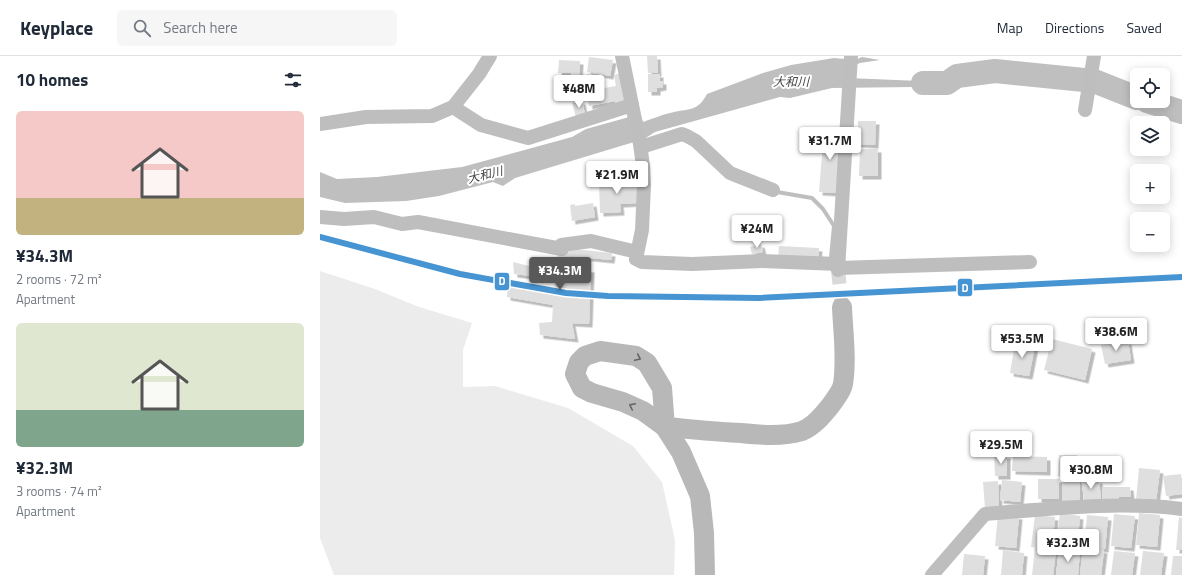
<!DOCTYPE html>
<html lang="en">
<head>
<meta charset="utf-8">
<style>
  body { margin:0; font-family:"Titillium Web","Noto Sans JP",sans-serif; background:#f6f6f7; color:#1f2937; height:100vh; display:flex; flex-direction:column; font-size:15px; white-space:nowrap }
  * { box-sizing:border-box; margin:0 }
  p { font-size:13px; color:#747a83 }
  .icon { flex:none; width:22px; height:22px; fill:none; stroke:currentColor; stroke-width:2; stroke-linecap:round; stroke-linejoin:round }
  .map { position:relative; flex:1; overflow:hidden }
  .details { display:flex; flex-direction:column; background:#fff; width:320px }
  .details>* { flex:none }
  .fabs { position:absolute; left:810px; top:12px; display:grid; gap:8px }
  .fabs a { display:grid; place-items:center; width:40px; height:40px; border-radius:6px; background:#fff; box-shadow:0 2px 10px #0003; font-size:20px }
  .price { position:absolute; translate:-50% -34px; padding:0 9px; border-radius:4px; background:#fff; color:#222; font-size:13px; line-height:26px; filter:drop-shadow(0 1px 2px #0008) }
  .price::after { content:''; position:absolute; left:50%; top:24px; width:12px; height:9px; margin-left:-6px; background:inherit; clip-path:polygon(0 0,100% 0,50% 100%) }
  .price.selected { background:#595959; color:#fff }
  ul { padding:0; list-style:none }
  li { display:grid; align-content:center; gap:8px; height:212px; padding:0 16px }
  li span { display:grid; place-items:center; height:124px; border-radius:6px; color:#555 }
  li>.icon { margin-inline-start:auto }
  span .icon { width:72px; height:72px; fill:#fffc; stroke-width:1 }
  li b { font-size:17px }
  h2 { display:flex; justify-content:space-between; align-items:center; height:48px; padding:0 16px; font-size:17px }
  header { display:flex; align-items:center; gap:24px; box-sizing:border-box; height:56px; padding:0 20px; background:#fff; border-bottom:1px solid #e0e1e3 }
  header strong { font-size:19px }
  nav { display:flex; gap:22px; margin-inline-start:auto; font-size:14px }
  .search { width:280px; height:36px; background:#f6f6f7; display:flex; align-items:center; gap:10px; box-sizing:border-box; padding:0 14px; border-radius:6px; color:#747a83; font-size:15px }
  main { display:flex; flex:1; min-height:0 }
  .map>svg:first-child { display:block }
  .green { fill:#ececec }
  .water { fill:#bfbfbf }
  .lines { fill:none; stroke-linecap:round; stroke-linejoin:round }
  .stream { stroke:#bfbfbf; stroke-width:4 }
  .river { stroke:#bfbfbf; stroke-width:24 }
  .building { fill:#dfdfdf; filter:url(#shadow) }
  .street-tunnel { stroke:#d9d9d9; stroke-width:14; stroke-dasharray:14 7; stroke-linecap:butt }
  .street { stroke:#bebebe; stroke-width:14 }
  .secondary { stroke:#b8b8b8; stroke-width:20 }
  .rail-1-casing { stroke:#fff; stroke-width:9 }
  .rail-1 { stroke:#4694d1; stroke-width:6 }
  .oneway { stroke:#656565 }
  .labels { text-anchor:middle; stroke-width:4; stroke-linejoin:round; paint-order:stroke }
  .water-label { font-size:12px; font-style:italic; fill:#444; stroke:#fff }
  .line-badge { stroke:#fff; stroke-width:1.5 }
  .badge-label { font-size:11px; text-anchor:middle; font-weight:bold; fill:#fff }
</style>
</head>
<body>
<header>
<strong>Keyplace</strong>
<div class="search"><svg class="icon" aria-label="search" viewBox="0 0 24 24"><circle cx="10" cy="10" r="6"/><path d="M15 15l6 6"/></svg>Search here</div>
<nav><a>Map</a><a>Directions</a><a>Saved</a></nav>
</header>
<main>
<section class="details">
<h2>10 homes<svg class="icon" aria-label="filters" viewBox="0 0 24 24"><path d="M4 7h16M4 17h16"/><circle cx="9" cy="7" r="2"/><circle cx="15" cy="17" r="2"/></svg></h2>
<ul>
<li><span style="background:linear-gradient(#f6c9c9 70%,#c2b280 0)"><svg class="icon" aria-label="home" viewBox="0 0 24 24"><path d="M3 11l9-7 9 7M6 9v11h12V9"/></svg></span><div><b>¥34.3M</b><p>2 rooms · 72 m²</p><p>Apartment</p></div></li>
<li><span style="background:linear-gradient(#dfe7d0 70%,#7fa58c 0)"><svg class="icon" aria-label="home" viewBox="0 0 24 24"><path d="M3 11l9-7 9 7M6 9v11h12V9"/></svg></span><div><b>¥32.3M</b><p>3 rooms · 74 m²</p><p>Apartment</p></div></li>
</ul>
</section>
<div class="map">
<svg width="862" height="519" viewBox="0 0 862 519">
  <defs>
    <filter id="shadow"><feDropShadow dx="3.5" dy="3.5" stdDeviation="0" flood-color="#0004"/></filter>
  </defs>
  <rect width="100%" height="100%" fill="#fff"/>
  <polygon class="green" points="0,215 55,233 99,251 152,267 143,294 143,331 175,330 248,352 313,390 342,426 355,484 354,519 14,519 0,482"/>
  <path class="water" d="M 542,1 L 560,4 L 540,7 L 526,13 L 528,22 L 600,25 L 602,21 L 636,22 L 629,32 L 592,31 L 512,32 L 470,42 L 460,41 L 335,76 L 324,83 L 195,122 L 183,130 L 173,126 L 119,140 L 86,145 L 25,147 L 0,141 L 0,116 L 17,123 L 57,121 L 142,111 L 252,81 L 266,73 L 320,58 L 323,66 C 332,63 341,59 350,57 C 368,52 377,57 387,38 L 443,17 L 471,9 L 514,2 L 535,4 Z"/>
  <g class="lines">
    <polyline class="stream" points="457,136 492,142 503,153 514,170 511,201"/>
    <g class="river">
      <polyline points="603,27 627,27 637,20 675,15 774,25 817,42"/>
      <polyline points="827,45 862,56"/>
    </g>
  </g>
  <g class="building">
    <polygon points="327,0 337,0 338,17 328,17"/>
    <polygon points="269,1 293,4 290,20 267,16"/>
    <polygon points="239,4 260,5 259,24 251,23 251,17 238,17"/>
    <polygon points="301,17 306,46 295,48 295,45 269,50 267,35 296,30 294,19"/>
    <polygon points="267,18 273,19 272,30 266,29"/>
    <polygon points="328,18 340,18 340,25 343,25 343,31 337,32 337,36 328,36"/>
    <polygon points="256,29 264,30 263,40 256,40"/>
    <polygon points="262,45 265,58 256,61 252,47"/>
    <polygon points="538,65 556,65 555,89 537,88"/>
    <polygon points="504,73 522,75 517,137 499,136"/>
    <polygon points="540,93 558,93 558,120 539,120"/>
    <polygon points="293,114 294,121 286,121 285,115"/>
    <polygon points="279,125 294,125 294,126 302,125 302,127 307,127 307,125 317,125 317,127 319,127 318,147 300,148 301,156 280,157"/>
    <polygon points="273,147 275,161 252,165 250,149 255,148 255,150"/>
    <polygon points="441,188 443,196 432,198 430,191"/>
    <polygon points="459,190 499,192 498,205 458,203"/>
    <polygon points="244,192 292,197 291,204 250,200 250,211 271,213 269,268 252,267 255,283 220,279 219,267 232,266 233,249 187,241 188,225 234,236 236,223 194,218 193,206 225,214 225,202 237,205 238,194"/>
    <polygon points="732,283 772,293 765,324 724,314"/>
    <polygon points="808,285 811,304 785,308 781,289"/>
    <polygon points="695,287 715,290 709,320 690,317"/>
    <polygon points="674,399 687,399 687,420 675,420"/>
    <polygon points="739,399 757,399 757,420 738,420"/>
    <polygon points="693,400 727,401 727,416 692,415"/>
    <polygon points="819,412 840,414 836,446 816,444"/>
    <polygon points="861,418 862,438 846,440 843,420"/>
    <polygon points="771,420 771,425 779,424 781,443 771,444 765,450 761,421"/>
    <rect x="742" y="421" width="18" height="27"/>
    <rect x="718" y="423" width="21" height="20"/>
    <polygon points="682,424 702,426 700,446 680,444"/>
    <polygon points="678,425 679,452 665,453 663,426"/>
    <polygon points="782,431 810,431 811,441 799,441 799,446 782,447"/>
    <polygon points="740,457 760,460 757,492 736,490"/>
    <polygon points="819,457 840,459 837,491 816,489"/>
    <polygon points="678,458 699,460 696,492 675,490"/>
    <polygon points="794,458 815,460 811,492 791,490"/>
    <polygon points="715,459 735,461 732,494 711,491"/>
    <polygon points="767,459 788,461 785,493 764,491"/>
    <polygon points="859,461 862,462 862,494 856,494"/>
    <polygon points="763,491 784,494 781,519 760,519"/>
    <polygon points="715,492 736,495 733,519 712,519"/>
    <polygon points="739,493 760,495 758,519 736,519"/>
    <polygon points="683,494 704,497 702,519 681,519"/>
    <polygon points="794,495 815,497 812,519 791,519"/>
    <polygon points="823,495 844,497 841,519 820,519"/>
    <polygon points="644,498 665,500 663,519 642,519"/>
    <polygon points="853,500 862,500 862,519 851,519"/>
  </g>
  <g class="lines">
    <polyline class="street-tunnel" points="518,214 522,251"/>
    <g class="street">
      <polyline points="302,0 320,88 323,110 324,129 322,174 316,203 322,206 372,208 442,205 518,208"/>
      <polyline points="133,51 161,69 208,82 312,49"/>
      <polyline points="765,54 774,0"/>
      <polyline points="0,68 46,61 112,60 133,51 159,18 170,0"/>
      <polyline points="321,91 362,78 367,80 376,85 410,117 453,134"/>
      <polyline points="0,161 24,163 54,161 82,168 98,166 242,193 241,189 271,185 317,196"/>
      <polyline points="518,212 710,206"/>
      <polyline points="518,214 531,0"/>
      <path d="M 612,519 L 665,458 C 730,453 797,445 862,453"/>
    </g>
    <g class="secondary">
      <polyline points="345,371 342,332 327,307 316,300 280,295 265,300 259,306 255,318 262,332 272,337 303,346 323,355 345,371 361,396 380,440 384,477 385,519"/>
      <path d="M 345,371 C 370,373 395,376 421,377 C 440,379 463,381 482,375 C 494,370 503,359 511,349 C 515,343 522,335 523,328 C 527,303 523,276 522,251"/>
    </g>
    <defs>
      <polyline id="rail-1" points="0,181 140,218 246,237 288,240 439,242 862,221"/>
    </defs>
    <use href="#rail-1" class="rail-1-casing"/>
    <use href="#rail-1" class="rail-1"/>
  </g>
  <defs><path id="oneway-chevron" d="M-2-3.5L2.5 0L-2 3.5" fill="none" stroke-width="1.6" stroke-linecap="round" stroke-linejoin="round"/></defs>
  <g class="oneway">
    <use href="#oneway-chevron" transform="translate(318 302) rotate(25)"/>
    <use href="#oneway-chevron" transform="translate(312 350) rotate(-154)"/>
  </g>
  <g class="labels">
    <g class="water-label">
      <text x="471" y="30">大和川</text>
      <text transform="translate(165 119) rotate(-14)" y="4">大和川</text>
    </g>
  </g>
  <g class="line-badge">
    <rect x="174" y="216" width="16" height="19" rx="4" fill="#4694d1"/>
    <rect x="637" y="222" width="16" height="19" rx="4" fill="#4694d1"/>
  </g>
  <g class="badge-label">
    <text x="182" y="229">D</text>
    <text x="645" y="236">D</text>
  </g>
</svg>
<div class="fabs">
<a><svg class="icon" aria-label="locate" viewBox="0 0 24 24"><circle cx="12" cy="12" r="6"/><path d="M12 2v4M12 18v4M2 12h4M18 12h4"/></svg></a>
<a><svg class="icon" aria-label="layers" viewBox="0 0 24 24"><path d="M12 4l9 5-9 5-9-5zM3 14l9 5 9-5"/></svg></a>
<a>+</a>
<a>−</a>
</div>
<b class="price" style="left:259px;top:53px">¥48M</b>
<b class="price" style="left:510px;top:105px">¥31.7M</b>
<b class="price" style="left:297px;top:139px">¥21.9M</b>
<b class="price" style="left:437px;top:193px">¥24M</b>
<b class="price selected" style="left:240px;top:235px">¥34.3M</b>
<b class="price" style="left:796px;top:296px">¥38.6M</b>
<b class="price" style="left:702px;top:303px">¥53.5M</b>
<b class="price" style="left:681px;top:409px">¥29.5M</b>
<b class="price" style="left:771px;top:434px">¥30.8M</b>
<b class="price" style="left:748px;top:507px">¥32.3M</b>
</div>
</main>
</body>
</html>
